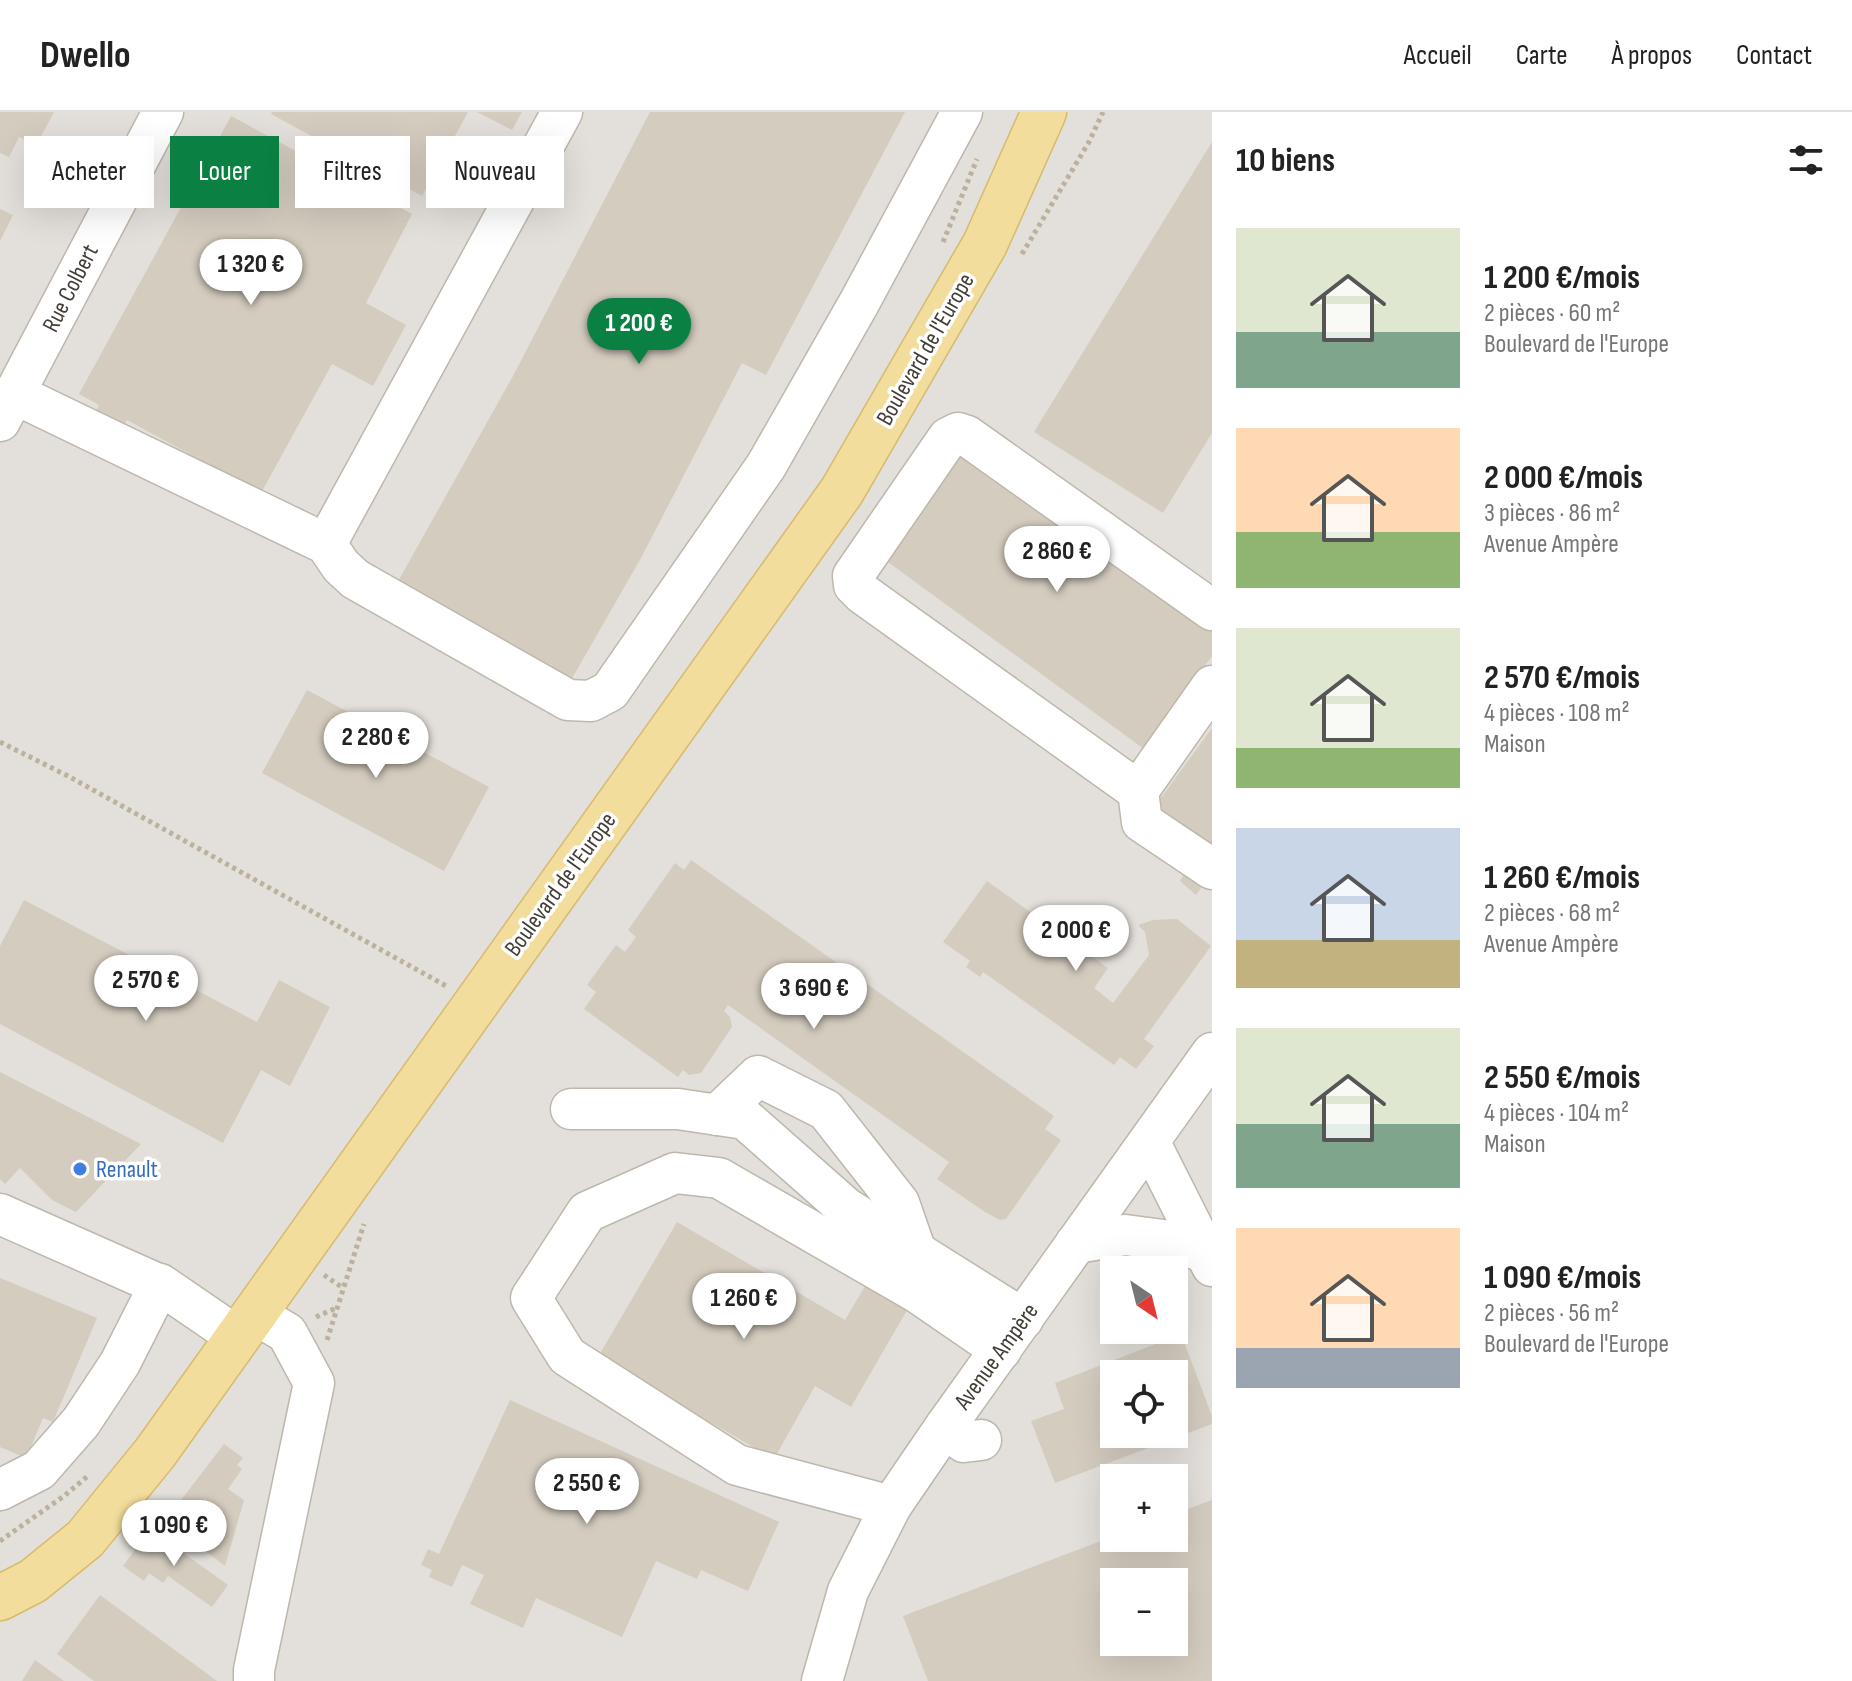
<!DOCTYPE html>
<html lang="fr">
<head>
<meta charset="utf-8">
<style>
  body { margin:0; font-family:"Sofia Sans Condensed",sans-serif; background:#f2f2f2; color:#222; height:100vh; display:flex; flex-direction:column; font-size:30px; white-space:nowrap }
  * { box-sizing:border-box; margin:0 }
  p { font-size:26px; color:#767676 }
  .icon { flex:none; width:44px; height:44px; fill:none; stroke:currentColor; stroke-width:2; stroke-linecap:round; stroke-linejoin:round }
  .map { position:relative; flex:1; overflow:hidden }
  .sheet { display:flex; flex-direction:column; background:#fff; width:640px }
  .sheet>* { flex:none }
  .banner { position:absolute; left:24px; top:24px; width:760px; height:72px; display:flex; gap:16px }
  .needle { width:52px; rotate:145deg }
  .tools { position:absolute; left:1100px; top:1144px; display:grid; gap:16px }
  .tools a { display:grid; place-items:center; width:88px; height:88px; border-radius:0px; background:#fff; box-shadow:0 8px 32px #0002; font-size:40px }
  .price { position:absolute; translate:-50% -68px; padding:0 18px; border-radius:28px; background:#fff; color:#222; font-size:26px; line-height:52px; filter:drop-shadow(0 2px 4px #0008) }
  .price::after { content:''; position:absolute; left:50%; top:48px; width:24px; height:18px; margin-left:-12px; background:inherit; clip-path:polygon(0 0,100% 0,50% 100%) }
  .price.active { background:#0b8043; color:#fff }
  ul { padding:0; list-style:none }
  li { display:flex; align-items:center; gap:24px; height:200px; padding:0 24px }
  li span { display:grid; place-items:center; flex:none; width:224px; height:160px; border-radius:0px; color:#555 }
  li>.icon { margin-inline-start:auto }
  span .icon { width:96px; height:96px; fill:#fffc; stroke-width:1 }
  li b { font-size:34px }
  h2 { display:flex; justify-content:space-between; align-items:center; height:96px; padding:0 24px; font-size:34px }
  .pill { padding:0 28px; border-radius:0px; background:#fff; box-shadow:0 8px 32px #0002; font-size:28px; line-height:72px }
  .pill.active { background:#0b8043; color:#fff }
  header { display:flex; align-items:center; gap:48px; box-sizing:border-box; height:112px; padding:0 40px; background:#fff; border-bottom:2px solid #e0e0e0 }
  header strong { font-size:38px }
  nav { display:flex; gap:44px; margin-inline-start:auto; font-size:28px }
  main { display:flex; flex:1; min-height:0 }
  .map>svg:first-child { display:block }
  .industrial { fill:#e3dfda; fill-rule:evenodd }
  .building { fill:#d4ccbf; fill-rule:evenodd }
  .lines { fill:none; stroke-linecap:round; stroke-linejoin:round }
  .minor-casing { stroke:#beb8ac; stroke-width:43 }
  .major-casing { stroke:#d6bb6e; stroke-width:47 }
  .path { stroke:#bbb19c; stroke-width:5; stroke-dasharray:4 4; stroke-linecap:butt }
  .minor { stroke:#fff; stroke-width:40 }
  .major { stroke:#f3dd9c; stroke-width:44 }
  .shop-dot { fill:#3f7fe0; stroke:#fff; stroke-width:3 }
  .labels { text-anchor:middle; stroke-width:7; stroke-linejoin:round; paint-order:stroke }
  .street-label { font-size:24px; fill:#423e36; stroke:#fff }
  .shop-label { font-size:24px; fill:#366cbe; stroke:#fff; text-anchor:start }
</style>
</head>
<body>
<header>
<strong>Dwello</strong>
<nav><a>Accueil</a><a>Carte</a><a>À propos</a><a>Contact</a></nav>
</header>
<main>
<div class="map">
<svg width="1212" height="1569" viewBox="0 0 1212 1569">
  <rect width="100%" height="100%" fill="#f1eee5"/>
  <path class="industrial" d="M 0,0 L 1212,0 L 1212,1569 L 0,1569 ZM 1114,1158 L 1174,1158 L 1174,1218 L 1114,1218 ZM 1114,1262 L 1174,1262 L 1174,1322 L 1114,1322 ZM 1114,1366 L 1174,1366 L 1174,1426 L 1114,1426 ZM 1114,1470 L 1174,1470 L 1174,1530 L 1114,1530 Z"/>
  <g class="building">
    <polygon points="0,0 54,0 36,34 19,25 9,45 0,41"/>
    <polygon points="272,0 468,0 422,84 271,2"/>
    <polygon points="477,0 522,0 512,18"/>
    <polygon points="650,0 905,0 766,263 742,251 641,446 570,570 396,473 513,264"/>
    <polygon points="231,4 412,102 366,191 406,213 373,274 332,252 261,381 127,308 121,318 94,303 99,293 79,282"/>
    <polygon points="1212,30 1212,321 1163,401 1034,320"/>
    <polygon points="0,97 13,103 0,129"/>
    <polygon points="972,328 1212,504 1212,544 1144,637 885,448"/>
    <polygon points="307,578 489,675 444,759 262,661"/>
    <polygon points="1212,616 1212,736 1155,694"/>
    <polygon points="691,748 1054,1004 1045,1017 1061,1028 1006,1107 1000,1108 985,1100 937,1067 949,1050 728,893 724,899 730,905 732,915 701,961 689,963 683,958 678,965 584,897 596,880 587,873 616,833 625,840 636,825 628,818 675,751 684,758"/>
    <polygon points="1186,759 1204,772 1196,783 1180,769"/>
    <polygon points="987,769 1108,856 1094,876 1113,891 1149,843 1145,820 1138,813 1153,808 1177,807 1211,834 1144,927 1154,934 1136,957 1120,945 1114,953 983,860 980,865 966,855 970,849 943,830"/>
    <polygon points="24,788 257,910 279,868 330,895 290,974 261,958 223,1031 0,912 0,834"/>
    <polygon points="0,960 141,1032 76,1100 52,1088 20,1056 5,1072 0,1067"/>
    <polygon points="677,1110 845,1208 868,1169 910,1193 851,1295 815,1274 774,1347 598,1245"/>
    <polygon points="0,1166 97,1206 53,1310 43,1306 26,1346 0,1335"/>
    <path d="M 1181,1222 L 1212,1304 L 1212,1312 L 1055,1371 L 1031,1309 L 1064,1297 L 1055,1271 ZM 1114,1262 L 1174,1262 L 1174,1322 L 1114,1322 Z"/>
    <polygon points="510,1288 779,1410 748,1479 701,1458 697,1467 656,1449 622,1525 536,1486 523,1516 470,1492 484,1463 462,1453 452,1475 429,1465 432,1458 421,1453 428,1437 439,1442"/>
    <polygon points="224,1332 243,1346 237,1353 242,1357 228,1377 244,1388 225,1454 165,1409"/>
    <path d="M 1212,1388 L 1212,1569 L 928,1569 L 903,1504 L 1114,1424 L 1174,1426 L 1174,1402 ZM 1114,1470 L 1174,1470 L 1174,1530 L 1114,1530 Z"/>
    <polygon points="150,1417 228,1473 212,1495 168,1464 163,1471 149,1461 144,1469 123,1454"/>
    <polygon points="100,1483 217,1569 94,1569 57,1542"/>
    <polygon points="35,1548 64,1569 22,1569"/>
  </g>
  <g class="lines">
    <defs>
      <g id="minor">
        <polyline points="15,282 326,432 341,454 355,467 568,588 591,589 610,579 766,354 859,191 962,0"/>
        <polyline points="0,309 163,0"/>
        <polyline points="326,432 562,0"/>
        <polyline points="1212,498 967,324 958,321 948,326 853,464 854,473 863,482 1138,679 1142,710 1212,757"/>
        <polyline points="1138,679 1212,574"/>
        <polyline points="571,997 678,997 745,1007 846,1096 1023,1207"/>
        <polyline points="717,1003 758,964 826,998 899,1091 916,1140"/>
        <polyline points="1150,1031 1212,1154"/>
        <polyline points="0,1102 160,1173"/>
        <polyline points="1076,1131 1125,1123 1171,1129 1207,1141"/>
        <polyline points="253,1201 287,1221 314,1271 254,1558 254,1569"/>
        <polyline points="945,1315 964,1330 981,1328"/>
        <polyline points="0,1378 39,1358 81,1310 120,1251 160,1172 236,1224"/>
        <polyline points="891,1394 737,1353 567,1244 531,1186 587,1100 675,1061 719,1066 918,1181 1001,1238"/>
        <polyline points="822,1569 848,1479 891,1394 945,1315 1212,941"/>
      </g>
      <polyline id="major" points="0,1486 33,1469 85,1427 155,1341 842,379 985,132 1044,0"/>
    </defs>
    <use href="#minor" class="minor-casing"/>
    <use href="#major" class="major-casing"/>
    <g class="path">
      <polyline points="943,130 977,47"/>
      <polyline points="1022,142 1089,30 1103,0"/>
      <polyline points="0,630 68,664 448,875"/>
      <polyline points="324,1163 343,1176"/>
      <polyline points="316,1205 336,1196"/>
      <polyline points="327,1228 364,1112"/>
      <polyline points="0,1429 64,1384 89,1363"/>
    </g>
    <use href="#minor" class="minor"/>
    <use href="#major" class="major"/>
  </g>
  <circle class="shop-dot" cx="80" cy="1057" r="8"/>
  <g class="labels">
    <g class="street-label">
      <text transform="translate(70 176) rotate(-63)" y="8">Rue Colbert</text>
      <text transform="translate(925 237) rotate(-60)" y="8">Boulevard de l'Europe</text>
      <text transform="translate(560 772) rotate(-54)" y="8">Boulevard de l'Europe</text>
      <text transform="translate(996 1244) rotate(-54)" y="8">Avenue Ampère</text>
    </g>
    <g class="shop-label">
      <text x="96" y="1065">Renault</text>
    </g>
  </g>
</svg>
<div class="tools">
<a><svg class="needle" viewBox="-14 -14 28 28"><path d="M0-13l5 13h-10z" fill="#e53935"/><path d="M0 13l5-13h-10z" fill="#767676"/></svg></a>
<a><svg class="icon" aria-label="locate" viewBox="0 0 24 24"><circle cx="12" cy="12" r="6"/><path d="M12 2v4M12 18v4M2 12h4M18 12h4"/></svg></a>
<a>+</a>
<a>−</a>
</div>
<b class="price" style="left:251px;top:195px">1 320 €</b>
<b class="price active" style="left:639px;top:254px">1 200 €</b>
<b class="price" style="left:1057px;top:482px">2 860 €</b>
<b class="price" style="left:376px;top:668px">2 280 €</b>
<b class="price" style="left:1076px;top:861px">2 000 €</b>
<b class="price" style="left:146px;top:911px">2 570 €</b>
<b class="price" style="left:814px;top:919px">3 690 €</b>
<b class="price" style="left:744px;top:1229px">1 260 €</b>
<b class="price" style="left:587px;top:1414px">2 550 €</b>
<b class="price" style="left:174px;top:1456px">1 090 €</b>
<div class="banner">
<a class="pill">Acheter</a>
<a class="pill active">Louer</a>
<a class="pill">Filtres</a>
<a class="pill">Nouveau</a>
</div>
</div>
<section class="sheet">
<h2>10 biens<svg class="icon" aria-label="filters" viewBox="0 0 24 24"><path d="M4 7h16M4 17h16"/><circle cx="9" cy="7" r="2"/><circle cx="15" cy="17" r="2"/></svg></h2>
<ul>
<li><span style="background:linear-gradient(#dfe7d0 65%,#7fa58c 0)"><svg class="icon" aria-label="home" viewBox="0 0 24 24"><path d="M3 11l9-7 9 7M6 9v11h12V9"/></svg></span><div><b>1 200 €/mois</b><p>2 pièces · 60 m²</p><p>Boulevard de l'Europe</p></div></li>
<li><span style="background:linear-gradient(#ffd9b3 65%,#8fb573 0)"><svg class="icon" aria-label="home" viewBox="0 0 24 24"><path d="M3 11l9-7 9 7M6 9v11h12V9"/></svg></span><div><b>2 000 €/mois</b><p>3 pièces · 86 m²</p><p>Avenue Ampère</p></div></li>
<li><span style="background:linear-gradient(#dfe7d0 75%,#8fb573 0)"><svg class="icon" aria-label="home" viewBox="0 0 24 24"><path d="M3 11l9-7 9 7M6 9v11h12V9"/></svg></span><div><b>2 570 €/mois</b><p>4 pièces · 108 m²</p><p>Maison</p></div></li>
<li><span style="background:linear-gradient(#c9d6e8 70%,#c2b280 0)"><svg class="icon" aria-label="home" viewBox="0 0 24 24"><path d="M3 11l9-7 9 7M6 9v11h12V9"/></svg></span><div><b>1 260 €/mois</b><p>2 pièces · 68 m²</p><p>Avenue Ampère</p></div></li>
<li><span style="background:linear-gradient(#dfe7d0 60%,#7fa58c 0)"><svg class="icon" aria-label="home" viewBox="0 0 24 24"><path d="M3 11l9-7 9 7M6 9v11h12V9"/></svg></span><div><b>2 550 €/mois</b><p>4 pièces · 104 m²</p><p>Maison</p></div></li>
<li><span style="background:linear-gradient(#ffd9b3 75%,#9aa5b1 0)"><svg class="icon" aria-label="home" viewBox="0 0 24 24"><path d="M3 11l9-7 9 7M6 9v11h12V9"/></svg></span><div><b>1 090 €/mois</b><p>2 pièces · 56 m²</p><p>Boulevard de l'Europe</p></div></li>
</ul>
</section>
</main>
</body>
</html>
